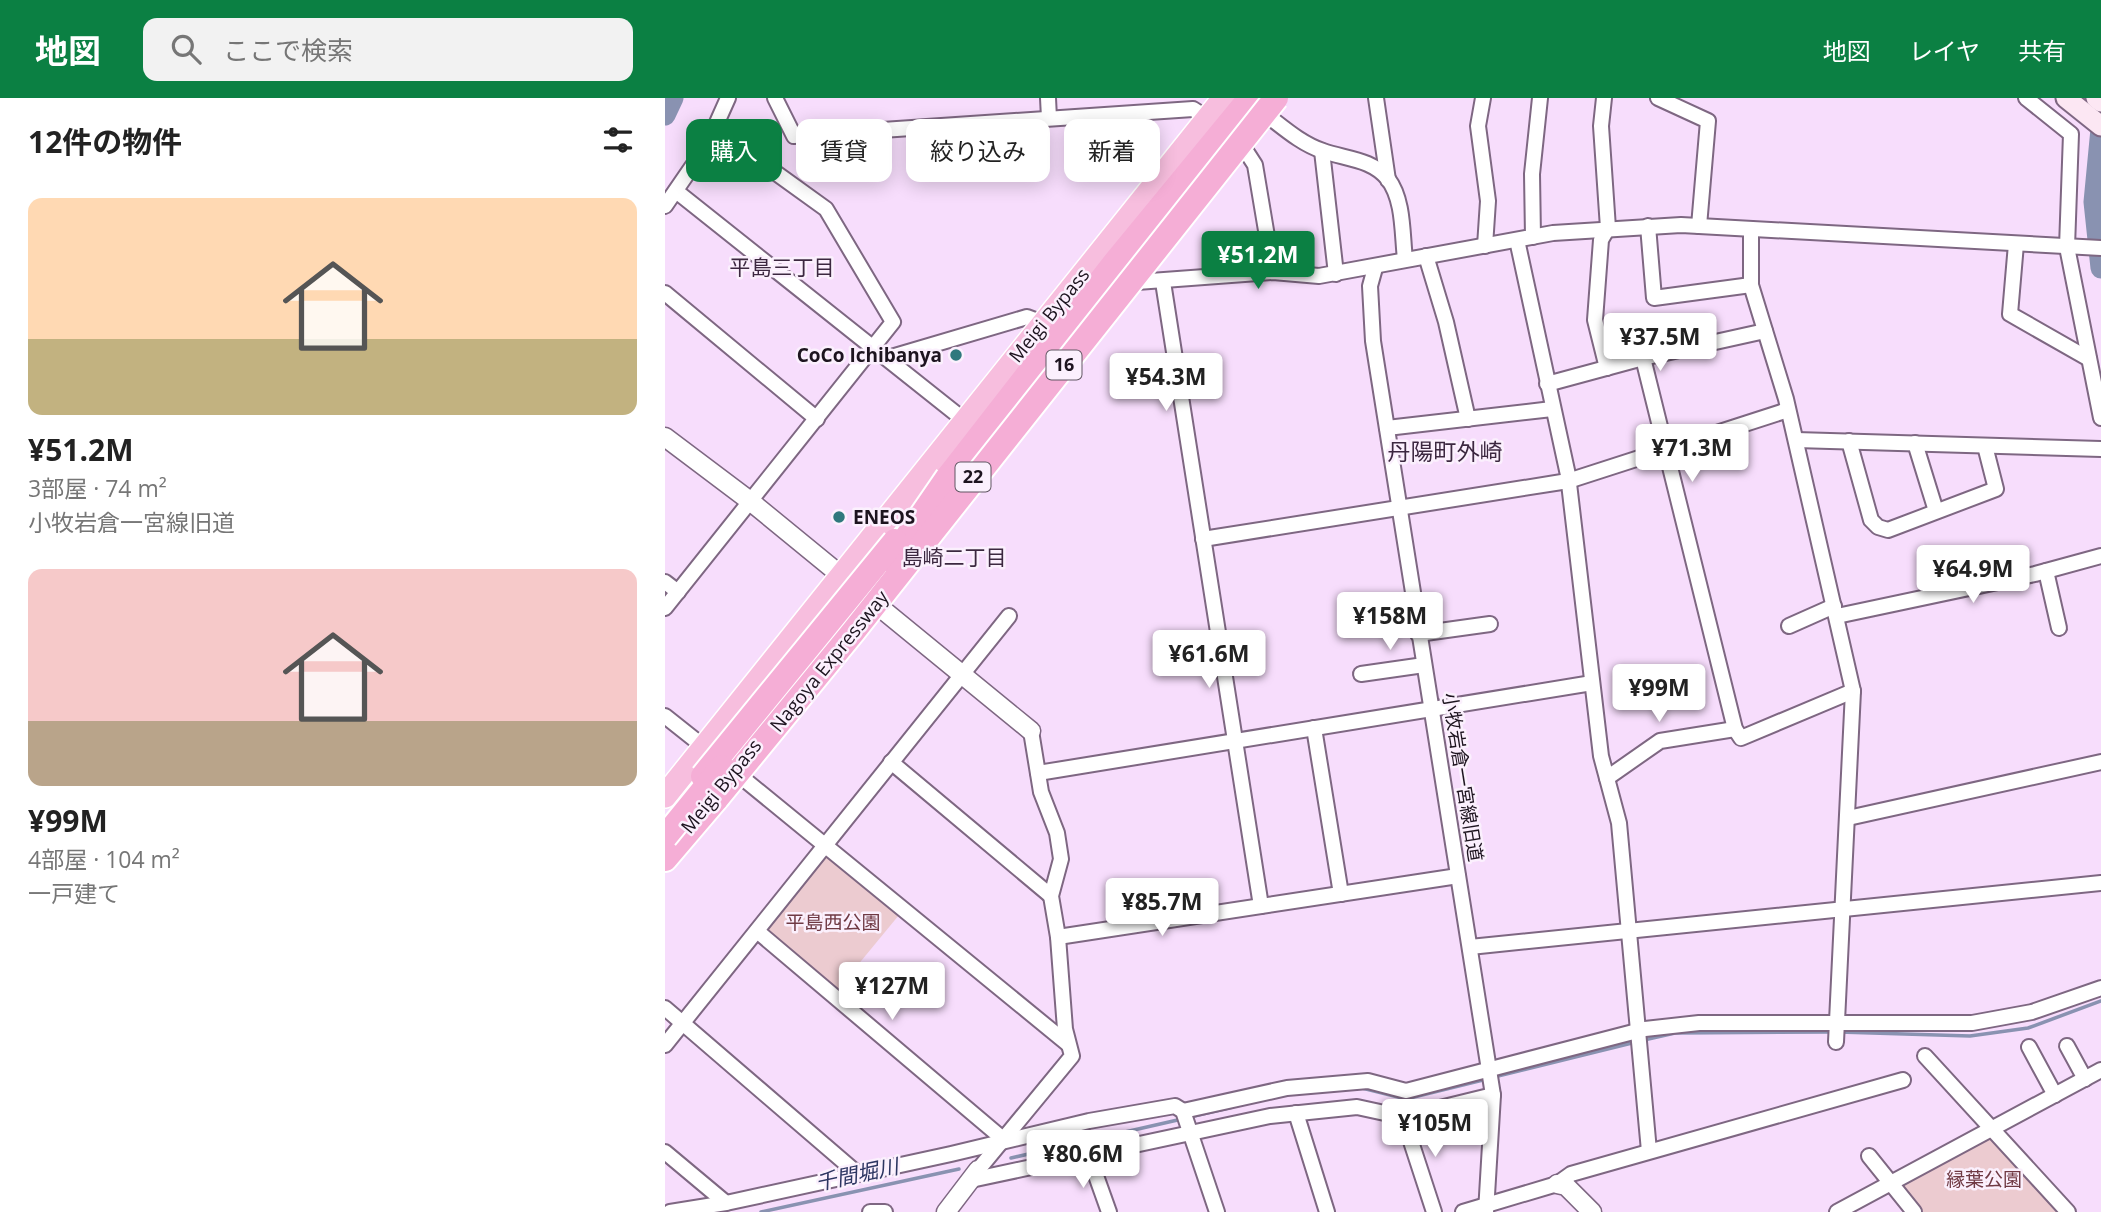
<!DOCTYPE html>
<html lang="ja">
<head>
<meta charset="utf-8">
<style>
  body { margin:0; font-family:"Open Sans","Noto Sans JP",sans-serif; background:#f2f2f2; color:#222; height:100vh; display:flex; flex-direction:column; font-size:26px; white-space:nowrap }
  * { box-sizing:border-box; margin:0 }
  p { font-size:23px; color:#767676 }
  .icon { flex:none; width:38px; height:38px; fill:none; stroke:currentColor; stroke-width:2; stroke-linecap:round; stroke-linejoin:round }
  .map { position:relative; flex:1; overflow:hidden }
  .drawer { display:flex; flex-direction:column; background:#fff; width:665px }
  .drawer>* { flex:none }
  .guide { position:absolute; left:21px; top:21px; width:665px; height:63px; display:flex; gap:14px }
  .price { position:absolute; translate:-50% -60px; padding:0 16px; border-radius:7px; background:#fff; color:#222; font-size:23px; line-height:46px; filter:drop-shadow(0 2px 4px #0008) }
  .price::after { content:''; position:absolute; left:50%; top:42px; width:21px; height:16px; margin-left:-10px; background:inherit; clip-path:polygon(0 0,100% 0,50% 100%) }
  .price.active { background:#0b8043; color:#fff }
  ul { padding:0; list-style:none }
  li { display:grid; align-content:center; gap:14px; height:371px; padding:0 28px }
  li span { display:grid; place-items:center; height:217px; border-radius:14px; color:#555 }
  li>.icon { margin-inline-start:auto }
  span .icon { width:126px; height:126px; fill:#fffc; stroke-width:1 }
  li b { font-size:30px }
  h2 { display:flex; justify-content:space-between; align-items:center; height:84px; padding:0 28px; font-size:30px }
  .tag { padding:0 24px; border-radius:14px; background:#fff; box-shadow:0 4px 18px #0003; font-size:24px; line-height:63px }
  .tag.active { background:#0b8043; color:#fff }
  header { display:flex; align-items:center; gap:42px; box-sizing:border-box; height:98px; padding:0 35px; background:#0b8043; color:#fff }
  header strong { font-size:33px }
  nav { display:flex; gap:38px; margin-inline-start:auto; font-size:24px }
  .search { width:490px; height:63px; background:#f2f2f2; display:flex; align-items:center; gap:18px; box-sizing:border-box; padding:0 24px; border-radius:14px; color:#767676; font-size:26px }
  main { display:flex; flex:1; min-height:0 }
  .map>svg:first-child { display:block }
  .green { fill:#eccbd0 }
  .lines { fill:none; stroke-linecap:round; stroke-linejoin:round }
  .stream { stroke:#8992b1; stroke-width:3.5 }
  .river { stroke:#8992b1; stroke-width:21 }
  .minor-casing { stroke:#7e6782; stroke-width:18 }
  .tertiary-casing { stroke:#7e6782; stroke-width:21 }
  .secondary-casing { stroke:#7e6782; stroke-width:23 }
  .trunk-casing { stroke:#fff; stroke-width:26 }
  .motorway-casing { stroke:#fff; stroke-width:28 }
  .minor { stroke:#fff; stroke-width:14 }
  .tertiary { stroke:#fff; stroke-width:18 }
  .secondary { stroke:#fce7f3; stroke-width:19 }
  .trunk { stroke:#f7bede; stroke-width:23 }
  .motorway { stroke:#f5aed6; stroke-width:24 }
  .motorway-bridge-casing { stroke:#fff; stroke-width:28; stroke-linecap:butt }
  .motorway-bridge { stroke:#f5aed6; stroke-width:24 }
  .poi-dot { fill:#2f787d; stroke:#fbf0fd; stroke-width:2.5 }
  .labels { text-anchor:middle; stroke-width:5; stroke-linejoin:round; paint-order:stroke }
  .shield { fill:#fbf0fd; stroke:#605662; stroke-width:2 }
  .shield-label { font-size:18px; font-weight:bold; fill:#1d141f }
  .street-label { font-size:19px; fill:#1d141f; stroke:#fbf0fd }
  .poi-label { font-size:19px; font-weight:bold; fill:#1d141f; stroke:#fbf0fd; text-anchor:end }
  .park-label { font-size:19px; fill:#6f3943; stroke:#fbf0fd }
  .neighbourhood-label { font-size:21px; fill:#3c2840; stroke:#fbf0fd }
  .water-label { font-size:21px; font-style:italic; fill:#2c3561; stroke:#fbf0fd }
  .quarter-label { font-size:23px; fill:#3c2840; stroke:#fbf0fd }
</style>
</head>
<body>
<header>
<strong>地図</strong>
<div class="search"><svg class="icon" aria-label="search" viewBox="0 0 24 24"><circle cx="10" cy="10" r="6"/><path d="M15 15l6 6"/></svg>ここで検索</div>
<nav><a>地図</a><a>レイヤ</a><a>共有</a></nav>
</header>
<main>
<section class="drawer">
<h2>12件の物件<svg class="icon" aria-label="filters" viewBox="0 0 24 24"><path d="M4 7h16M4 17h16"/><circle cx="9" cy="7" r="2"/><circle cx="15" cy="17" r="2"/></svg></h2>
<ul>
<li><span style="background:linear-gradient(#ffd9b3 65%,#c2b280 0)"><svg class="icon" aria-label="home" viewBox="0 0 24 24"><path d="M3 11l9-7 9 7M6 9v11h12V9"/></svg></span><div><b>¥51.2M</b><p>3部屋 · 74 m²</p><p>小牧岩倉一宮線旧道</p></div></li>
<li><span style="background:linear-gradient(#f6c9c9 70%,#b9a48a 0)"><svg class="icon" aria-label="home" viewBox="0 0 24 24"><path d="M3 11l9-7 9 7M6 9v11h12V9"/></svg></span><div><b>¥99M</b><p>4部屋 · 104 m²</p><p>一戸建て</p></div></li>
</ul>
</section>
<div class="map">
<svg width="1436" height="1114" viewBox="0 0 1436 1114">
  <rect width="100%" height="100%" fill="#f7ddfc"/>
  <g class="green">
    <polygon points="163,757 234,817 173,891 102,832"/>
    <polygon points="1326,1040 1395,1114 1258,1114 1235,1089"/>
  </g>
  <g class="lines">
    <g class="stream">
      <polyline points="1174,934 1305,938 1363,930 1436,903"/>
      <polyline points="979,942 1010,935 1166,934"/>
      <polyline points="829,979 971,944"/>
      <polyline points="697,990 741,1001 822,981"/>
      <polyline points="525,1019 568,1009"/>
      <polyline points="346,1060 517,1021"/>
      <polyline points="96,1114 294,1071"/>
    </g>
    <g class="river">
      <polyline points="0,17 8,0"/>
      <polyline points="1436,31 1429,104 1436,170"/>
    </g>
    <defs>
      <g id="minor">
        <polyline points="110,0 129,38 528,11 542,20"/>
        <polyline points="383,0 384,20"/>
        <polyline points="711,0 723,82"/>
        <polyline points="818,0 813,28 823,103 820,148"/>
        <polyline points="939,0 936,28 943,130 936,142 930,222 942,270"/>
        <polyline points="993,0 1043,23 1034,128"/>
        <polyline points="1361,0 1406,36 1402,149 1436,320"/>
        <path d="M 603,18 C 620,31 637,46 658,53 C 681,61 707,61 723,81 C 739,102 737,136 740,161"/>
        <polyline points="579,50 590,67 608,174"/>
        <polyline points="657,53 671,176"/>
        <polyline points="11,93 299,322"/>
        <polyline points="0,108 42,47 63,0"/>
        <polyline points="983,128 989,200 1086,187"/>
        <polyline points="1086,131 1086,187 1121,301 1188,593 1171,944"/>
        <polyline points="868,139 867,76 875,0"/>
        <polyline points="852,142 903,377 936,658 954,725 984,1053"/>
        <polyline points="1351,146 1345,216 1424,261"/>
        <polyline points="761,158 781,224 803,321"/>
        <polyline points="710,170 705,188 708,243 828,997 821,1114"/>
        <polyline points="472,184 608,174 654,178 888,135 1016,127 1436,150"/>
        <polyline points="498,184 596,808"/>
        <polyline points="0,195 152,321"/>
        <polyline points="223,260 362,219 378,225"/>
        <polyline points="978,260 1070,631 1076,640 1188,593"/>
        <polyline points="882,286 978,260 1100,233"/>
        <polyline points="722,330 887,311"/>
        <polyline points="1131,342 1436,351"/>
        <polyline points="1184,343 1206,422 1213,429 1223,432 1331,391 1320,348"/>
        <polyline points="1250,345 1271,413"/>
        <polyline points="538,441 903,383 1123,312"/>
        <polyline points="1381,473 1394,530"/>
        <polyline points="0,484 13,494"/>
        <polyline points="0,510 228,224 161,111 50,31"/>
        <polyline points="1172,518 1370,476 1436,458"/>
        <polyline points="1124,528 1169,508"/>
        <polyline points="753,536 825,526"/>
        <polyline points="696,576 759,567"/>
        <polyline points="0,618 39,649"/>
        <polyline points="649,630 676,796"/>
        <polyline points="226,664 386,798"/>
        <polyline points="69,673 403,946"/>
        <polyline points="373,675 927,585"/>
        <polyline points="942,680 995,643 1070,631"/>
        <polyline points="1183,720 1436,664"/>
        <polyline points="92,833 338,1041"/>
        <polyline points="393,839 793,778"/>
        <polyline points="805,849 1436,785"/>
        <polyline points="0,910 193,1076"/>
        <polyline points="0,947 344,518"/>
        <polyline points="1402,948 1420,981"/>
        <polyline points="1364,949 1390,997"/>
        <polyline points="1260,958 1403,1114"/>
        <polyline points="518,1013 622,990 703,983 741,993 980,931 1034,925 1307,925 1367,914 1436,890"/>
        <polyline points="631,1015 662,1114"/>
        <polyline points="738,1019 769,1114"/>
        <polyline points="0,1054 61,1105"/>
        <polyline points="424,1058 444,1114"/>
        <polyline points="1204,1058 1249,1114"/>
        <polyline points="313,1072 407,958 400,931 393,839 386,798 396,761 392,735 376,694 366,633"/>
        <polyline points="306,1082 605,1018 692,1009 738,1019 828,997"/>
        <polyline points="5,1114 61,1105 286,1056 424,1023 510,1008 518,1013 552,1114"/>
        <polyline points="205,1114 220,1114"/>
        <polyline points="798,1114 892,1086 906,1076 1238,982"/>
        <polyline points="1172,1114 1436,972"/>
      </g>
      <g id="tertiary">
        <polyline points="0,339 85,403 366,633"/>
        <polyline points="892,1086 901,1088 927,1114"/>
        <polyline points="281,1114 313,1072"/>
      </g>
      <g id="secondary">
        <polyline points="1401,0 1436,28"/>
        <polyline points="1431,0 1436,4"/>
      </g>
      <polyline id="trunk" points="0,698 559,0"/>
      <g id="motorway">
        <polyline points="283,379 451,163 585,0"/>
        <polyline points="0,761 52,700"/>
      </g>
    </defs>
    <use href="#minor" class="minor-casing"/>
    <use href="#tertiary" class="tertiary-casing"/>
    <use href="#secondary" class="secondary-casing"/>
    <use href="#trunk" class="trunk-casing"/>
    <use href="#motorway" class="motorway-casing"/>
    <use href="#minor" class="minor"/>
    <use href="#tertiary" class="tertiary"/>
    <use href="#secondary" class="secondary"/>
    <use href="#trunk" class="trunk"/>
    <use href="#motorway" class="motorway"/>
    <defs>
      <g id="motorway-bridge">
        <polyline points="226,462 283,379"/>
        <polyline points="38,678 230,443"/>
        <polyline points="52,700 188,534 611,0"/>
        <polyline points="0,739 57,669"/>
      </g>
    </defs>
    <use href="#motorway-bridge" class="motorway-bridge-casing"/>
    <use href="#motorway-bridge" class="motorway-bridge"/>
  </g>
  <g class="poi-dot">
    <circle cx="291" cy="257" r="7"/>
    <circle cx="174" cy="419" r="7"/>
  </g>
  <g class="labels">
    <g class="shield">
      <rect x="381.5" y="252.5" width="35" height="29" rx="5"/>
      <rect x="290.5" y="364.5" width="35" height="29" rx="5"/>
    </g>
    <g class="shield-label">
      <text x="399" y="273">16</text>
      <text x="308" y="385">22</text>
    </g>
    <g class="street-label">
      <text transform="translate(384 217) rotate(-51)" y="7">Meigi Bypass</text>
      <text transform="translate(164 563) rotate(-51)" y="7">Nagoya Expressway</text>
      <text transform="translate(798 679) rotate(81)" y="7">小牧岩倉一宮線旧道</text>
      <text transform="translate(56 688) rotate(-51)" y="7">Meigi Bypass</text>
    </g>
    <g class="poi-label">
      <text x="277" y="264">CoCo Ichibanya</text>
      <text x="188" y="426" text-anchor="start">ENEOS</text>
    </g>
    <g class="park-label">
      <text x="168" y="831">平島西公園</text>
      <text x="1319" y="1088">縁葉公園</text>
    </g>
    <g class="neighbourhood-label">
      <text x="117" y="177">平島三丁目</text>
      <text x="289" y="467">島崎二丁目</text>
    </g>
    <g class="water-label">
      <text transform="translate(192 1077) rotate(-12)" y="7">千間堀川</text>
    </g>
    <g class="quarter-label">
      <text x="780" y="362">丹陽町外崎</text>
    </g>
  </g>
</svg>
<b class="price active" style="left:593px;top:193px">¥51.2M</b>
<b class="price" style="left:995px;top:275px">¥37.5M</b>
<b class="price" style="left:501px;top:315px">¥54.3M</b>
<b class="price" style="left:1027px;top:386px">¥71.3M</b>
<b class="price" style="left:1308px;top:507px">¥64.9M</b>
<b class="price" style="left:725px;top:554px">¥158M</b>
<b class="price" style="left:544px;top:592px">¥61.6M</b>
<b class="price" style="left:994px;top:626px">¥99M</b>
<b class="price" style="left:497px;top:840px">¥85.7M</b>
<b class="price" style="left:227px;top:924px">¥127M</b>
<b class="price" style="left:770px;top:1061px">¥105M</b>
<b class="price" style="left:418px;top:1092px">¥80.6M</b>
<div class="guide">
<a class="tag active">購入</a>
<a class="tag">賃貸</a>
<a class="tag">絞り込み</a>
<a class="tag">新着</a>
</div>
</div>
</main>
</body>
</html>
